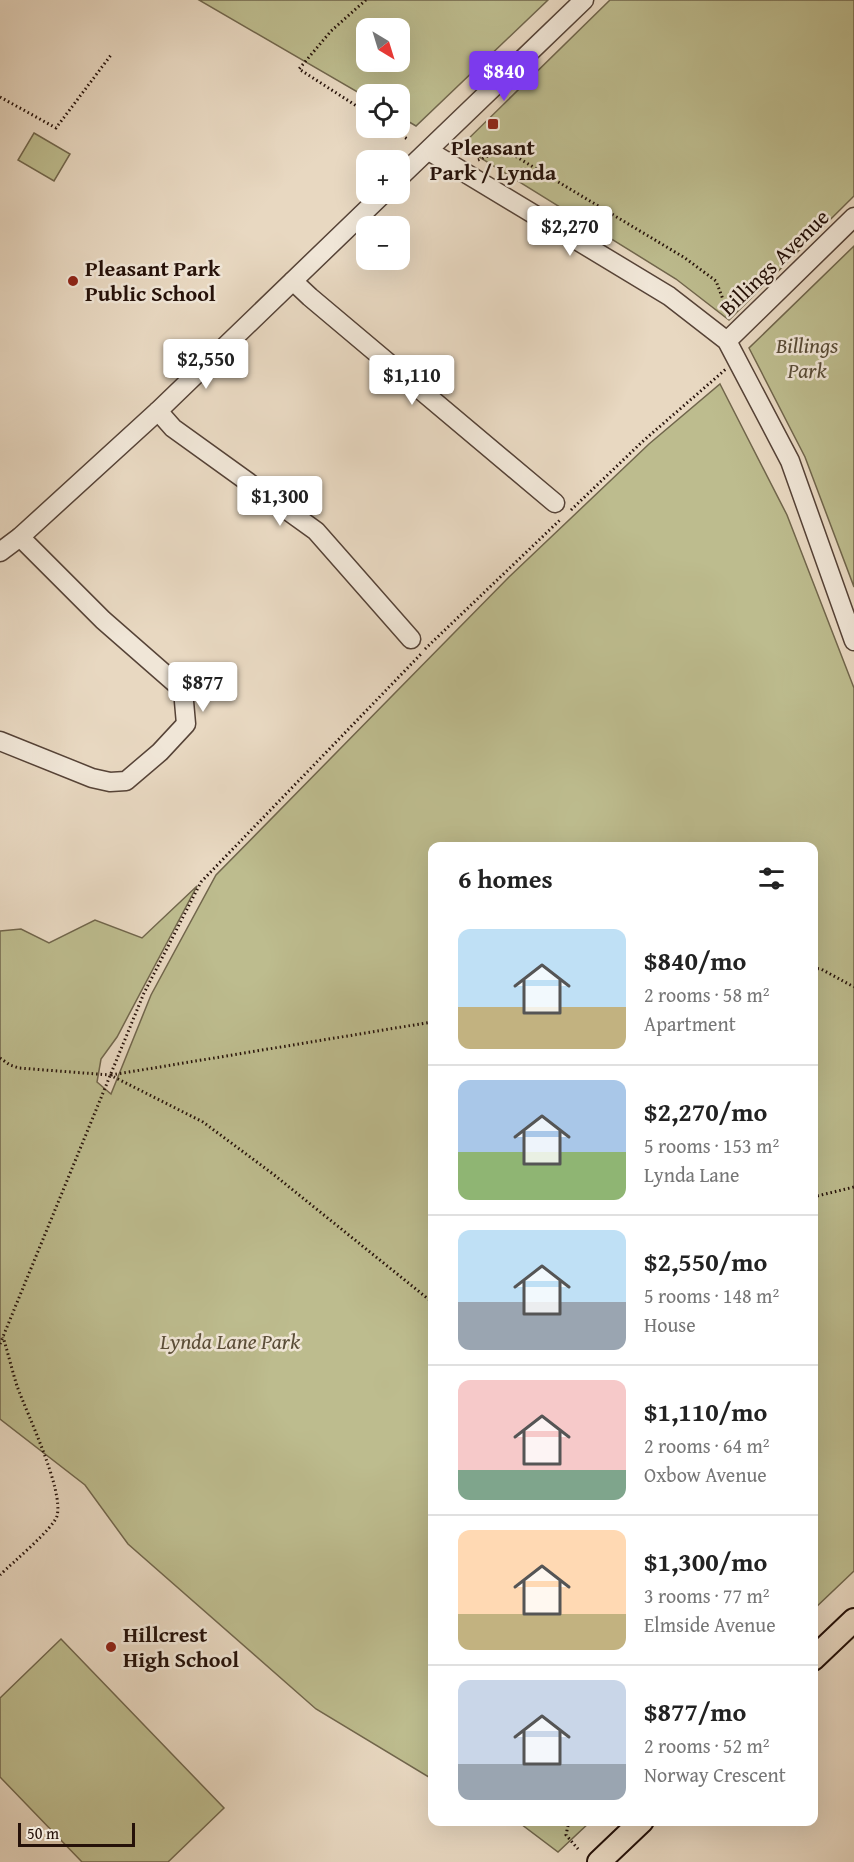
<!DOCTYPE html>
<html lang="en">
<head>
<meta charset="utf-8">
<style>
  body { margin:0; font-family:"Gentium Book Plus",serif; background:#f2f2f2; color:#222; height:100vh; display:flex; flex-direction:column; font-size:22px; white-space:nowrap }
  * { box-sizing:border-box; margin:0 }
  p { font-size:20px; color:#767676 }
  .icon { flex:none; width:33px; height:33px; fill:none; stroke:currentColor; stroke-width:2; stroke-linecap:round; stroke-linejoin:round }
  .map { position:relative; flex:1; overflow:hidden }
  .side { position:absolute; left:428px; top:842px; width:390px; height:984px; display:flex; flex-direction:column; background:#fff; border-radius:12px; box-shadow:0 6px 24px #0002 }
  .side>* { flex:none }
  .needle { width:39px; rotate:142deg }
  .buttons { position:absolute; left:356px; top:18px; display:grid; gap:12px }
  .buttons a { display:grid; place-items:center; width:54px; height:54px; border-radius:12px; background:#fff; box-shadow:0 6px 24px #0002; font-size:30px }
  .scale { position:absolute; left:18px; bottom:15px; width:117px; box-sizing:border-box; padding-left:6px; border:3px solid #251109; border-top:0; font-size:16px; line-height:21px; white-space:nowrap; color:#251109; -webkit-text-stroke:4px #f0e6d7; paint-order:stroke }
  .price { position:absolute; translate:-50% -51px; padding:0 14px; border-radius:6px; background:#fff; color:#222; font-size:20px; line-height:39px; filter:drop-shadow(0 2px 3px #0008) }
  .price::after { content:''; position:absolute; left:50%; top:36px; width:18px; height:14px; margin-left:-9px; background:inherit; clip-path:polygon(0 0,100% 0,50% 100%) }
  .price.active { background:#7c3aed; color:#fff }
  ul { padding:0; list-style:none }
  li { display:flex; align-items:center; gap:18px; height:150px; padding:0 30px }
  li+li { border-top:2px solid #e0e0e0 }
  li span { display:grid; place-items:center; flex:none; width:168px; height:120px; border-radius:12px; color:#555 }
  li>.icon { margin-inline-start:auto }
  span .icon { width:72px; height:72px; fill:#fffc; stroke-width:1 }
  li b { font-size:26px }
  h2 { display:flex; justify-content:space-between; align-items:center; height:72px; padding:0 30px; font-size:26px }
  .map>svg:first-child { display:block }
  .green { fill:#bdbc8e; stroke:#71664c; stroke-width:1.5; fill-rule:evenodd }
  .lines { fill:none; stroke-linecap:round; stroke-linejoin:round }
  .minor-casing { stroke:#564337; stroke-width:21 }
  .major-casing { stroke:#251109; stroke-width:26 }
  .path { stroke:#251109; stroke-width:3; stroke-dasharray:1.5 3; stroke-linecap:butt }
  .minor { stroke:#f0e6d7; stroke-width:18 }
  .major { stroke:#e8d8c1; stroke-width:22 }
  .poi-dot { fill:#8f2418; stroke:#f0e6d7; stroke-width:2 }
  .labels { text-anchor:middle; stroke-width:5; stroke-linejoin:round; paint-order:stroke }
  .poi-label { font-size:22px; font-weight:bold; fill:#251109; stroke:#f0e6d7; text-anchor:start }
  .street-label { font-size:22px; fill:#251109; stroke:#f0e6d7 }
  .park-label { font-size:22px; font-style:italic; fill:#5a4d38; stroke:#f0e6d7 }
</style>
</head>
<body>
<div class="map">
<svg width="854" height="1862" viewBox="0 0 854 1862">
  <rect width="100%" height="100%" fill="#e8d8c1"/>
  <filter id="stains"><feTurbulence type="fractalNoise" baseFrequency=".00333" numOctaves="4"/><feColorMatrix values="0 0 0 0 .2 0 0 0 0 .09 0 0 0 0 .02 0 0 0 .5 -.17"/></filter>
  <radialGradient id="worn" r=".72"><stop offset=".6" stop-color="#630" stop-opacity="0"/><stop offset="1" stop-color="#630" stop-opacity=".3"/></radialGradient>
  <g class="green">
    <path d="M 199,0 L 548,0 L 416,126 L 399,116 L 399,94 L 366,94 L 366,97 ZM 399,28 L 399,62 L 366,62 L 366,28 Z"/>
    <polygon points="610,0 854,0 854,196 729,320 676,279 471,152 465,142"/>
    <polygon points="34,133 70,154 54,181 18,160"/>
    <polygon points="854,246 854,587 805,457 749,348"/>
    <polygon points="720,384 787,515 854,688 854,1571 813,1610 813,846 432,846 432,1779 316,1709 128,1544 85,1485 0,1419 0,931 21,929 49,943 95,920 142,938 197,886 117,1037 101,1059 97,1082 111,1094 151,995 216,875 509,577 649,444"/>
    <polygon points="61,1639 224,1808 168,1862 82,1862 0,1777 0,1698"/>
    <polygon points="517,1821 591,1821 558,1852"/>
  </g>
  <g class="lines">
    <defs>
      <g id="minor">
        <polyline points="429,151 669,296 727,341 790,461 854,641"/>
        <polyline points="399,178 584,0"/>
        <polyline points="293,281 310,297 555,503"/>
        <polyline points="727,341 854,217"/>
        <polyline points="158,411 173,428 316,531 411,639"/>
        <polyline points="0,552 20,537 158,411 383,194"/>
        <polyline points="0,741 92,778 110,782 126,781 160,752 186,724 183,690 103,620 20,537"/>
      </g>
      <g id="major">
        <polyline points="813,1659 854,1620"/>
        <polyline points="599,1862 642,1821"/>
      </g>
    </defs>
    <use href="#minor" class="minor-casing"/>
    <use href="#major" class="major-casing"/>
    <g class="path">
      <polyline points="366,0 331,31 299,69 366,112"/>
      <polyline points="0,97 56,128 111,55"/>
      <polyline points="390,128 409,140"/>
      <polyline points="478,160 501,151 515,156 685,258 716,281 724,302 721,309"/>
      <polyline points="571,510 642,442 726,369"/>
      <polyline points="425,649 561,519"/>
      <polyline points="813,968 821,969 854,987"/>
      <polyline points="0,1058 10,1065 19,1068 110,1075 203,1122 273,1174 432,1302"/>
      <polyline points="111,1075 432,1022"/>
      <polyline points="813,1197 854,1187"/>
      <polyline points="0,1344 144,993 201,882 421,654"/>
      <path d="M 0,1575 C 12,1563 53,1529 57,1516 C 64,1490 27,1414 17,1386 C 12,1370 8,1353 3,1337"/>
      <polyline points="569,1821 566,1835 578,1849"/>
    </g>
    <use href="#minor" class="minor"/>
    <use href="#major" class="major"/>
  </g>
  <g class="poi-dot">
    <rect x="487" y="118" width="12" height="12" rx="3"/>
    <circle cx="73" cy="281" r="6"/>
    <circle cx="111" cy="1647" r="6"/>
  </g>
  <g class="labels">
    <g class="poi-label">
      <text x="493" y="155" text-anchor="middle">Pleasant<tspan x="493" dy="25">Park / Lynda</tspan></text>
      <text x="85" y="276">Pleasant Park<tspan x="85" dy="25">Public School</tspan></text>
      <text x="123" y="1642">Hillcrest<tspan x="123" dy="25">High School</tspan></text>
    </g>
    <g class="street-label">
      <text transform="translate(774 262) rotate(-44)" y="8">Billings Avenue</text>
    </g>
    <g class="park-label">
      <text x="807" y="353">Billings<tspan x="807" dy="25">Park</tspan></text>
      <text x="230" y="1349">Lynda Lane Park</text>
    </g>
  </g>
  <rect width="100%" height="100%" filter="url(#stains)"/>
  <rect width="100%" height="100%" fill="url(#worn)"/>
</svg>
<div class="buttons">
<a><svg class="needle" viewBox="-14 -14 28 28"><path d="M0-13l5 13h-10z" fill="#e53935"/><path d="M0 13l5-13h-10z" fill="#767676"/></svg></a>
<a><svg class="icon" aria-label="locate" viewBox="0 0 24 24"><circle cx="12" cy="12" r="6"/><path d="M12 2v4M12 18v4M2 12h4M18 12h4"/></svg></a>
<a>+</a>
<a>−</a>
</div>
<div class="scale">50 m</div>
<b class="price active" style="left:504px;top:102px">$840</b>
<b class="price" style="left:570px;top:257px">$2,270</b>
<b class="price" style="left:206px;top:390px">$2,550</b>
<b class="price" style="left:412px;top:406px">$1,110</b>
<b class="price" style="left:280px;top:527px">$1,300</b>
<b class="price" style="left:203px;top:713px">$877</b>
<section class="side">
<h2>6 homes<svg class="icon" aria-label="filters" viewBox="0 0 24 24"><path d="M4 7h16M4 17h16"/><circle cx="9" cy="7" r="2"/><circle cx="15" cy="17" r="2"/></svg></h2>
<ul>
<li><span style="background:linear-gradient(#bfe0f5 65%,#c2b280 0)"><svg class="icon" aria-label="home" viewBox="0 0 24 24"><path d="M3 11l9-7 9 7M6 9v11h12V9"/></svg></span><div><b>$840/mo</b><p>2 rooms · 58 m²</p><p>Apartment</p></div></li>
<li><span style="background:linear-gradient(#a9c7e8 60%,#8fb573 0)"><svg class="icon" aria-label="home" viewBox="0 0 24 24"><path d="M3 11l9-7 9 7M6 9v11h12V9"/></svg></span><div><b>$2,270/mo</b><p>5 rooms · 153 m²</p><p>Lynda Lane</p></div></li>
<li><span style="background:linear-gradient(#bfe0f5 60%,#9aa5b1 0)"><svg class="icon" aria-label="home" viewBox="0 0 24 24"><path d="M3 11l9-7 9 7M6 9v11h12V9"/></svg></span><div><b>$2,550/mo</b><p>5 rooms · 148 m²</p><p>House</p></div></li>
<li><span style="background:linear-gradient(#f6c9c9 75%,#7fa58c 0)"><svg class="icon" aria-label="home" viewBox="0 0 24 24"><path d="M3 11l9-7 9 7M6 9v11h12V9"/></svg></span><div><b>$1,110/mo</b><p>2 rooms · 64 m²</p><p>Oxbow Avenue</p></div></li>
<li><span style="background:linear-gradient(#ffd9b3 70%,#c2b280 0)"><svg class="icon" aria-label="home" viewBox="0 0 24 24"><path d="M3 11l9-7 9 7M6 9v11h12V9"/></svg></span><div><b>$1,300/mo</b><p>3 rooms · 77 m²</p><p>Elmside Avenue</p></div></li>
<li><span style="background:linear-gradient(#c9d6e8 70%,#9aa5b1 0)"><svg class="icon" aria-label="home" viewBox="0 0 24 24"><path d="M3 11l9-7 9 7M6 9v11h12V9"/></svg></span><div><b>$877/mo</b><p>2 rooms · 52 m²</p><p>Norway Crescent</p></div></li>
</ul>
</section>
</div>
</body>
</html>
